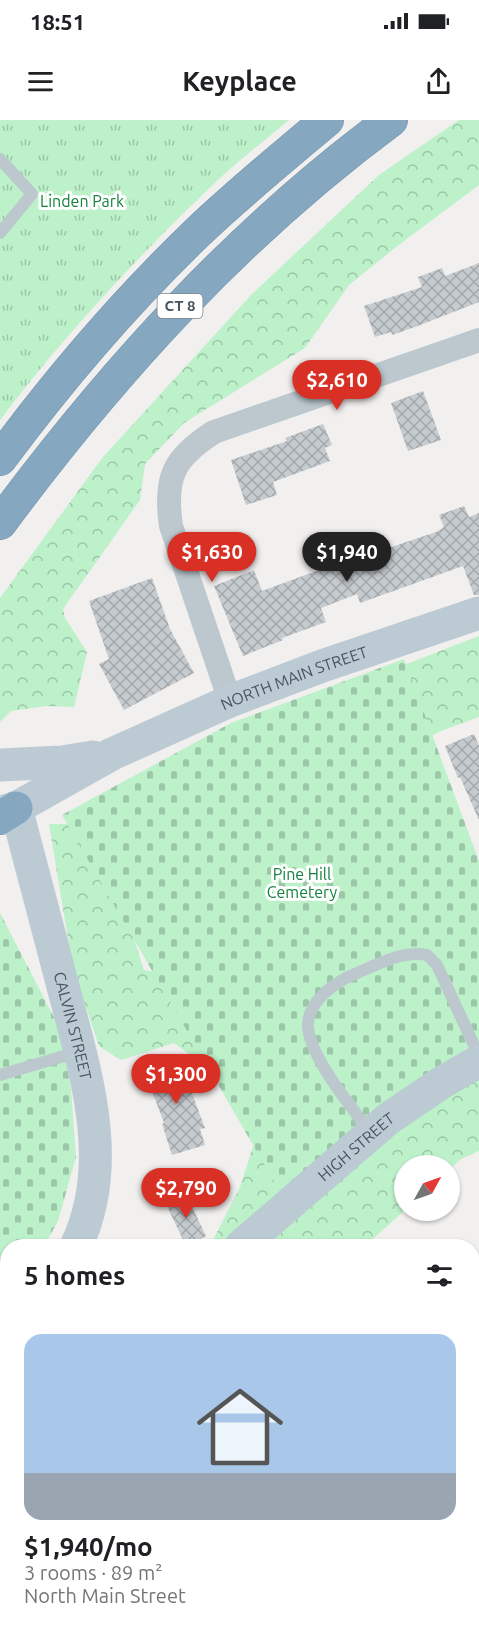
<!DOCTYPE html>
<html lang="en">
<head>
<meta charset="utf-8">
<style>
  body { margin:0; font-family:Ubuntu,sans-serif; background:#f2f2f2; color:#202124; height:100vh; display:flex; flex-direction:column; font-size:22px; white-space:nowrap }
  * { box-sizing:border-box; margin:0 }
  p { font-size:20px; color:#757577 }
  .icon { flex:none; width:33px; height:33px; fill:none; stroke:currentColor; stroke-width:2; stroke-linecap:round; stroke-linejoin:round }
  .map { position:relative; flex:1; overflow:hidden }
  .drawer { position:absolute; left:0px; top:1119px; width:480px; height:402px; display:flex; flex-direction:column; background:#fff; border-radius:24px 24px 0 0; box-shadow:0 2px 4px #0004 }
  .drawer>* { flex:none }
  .needle { width:39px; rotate:50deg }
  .controls { position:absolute; left:394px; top:1035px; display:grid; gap:12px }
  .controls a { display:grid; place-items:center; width:66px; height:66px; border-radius:50%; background:#fff; box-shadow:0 2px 4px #0004; font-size:30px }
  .price { position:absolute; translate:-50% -51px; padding:0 14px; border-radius:21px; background:#d93025; color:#fff; font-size:20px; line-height:39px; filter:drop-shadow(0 2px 3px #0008) }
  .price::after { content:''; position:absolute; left:50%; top:36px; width:18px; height:14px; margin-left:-9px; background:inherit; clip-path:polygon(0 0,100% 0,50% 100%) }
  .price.selected { background:#222; color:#fff }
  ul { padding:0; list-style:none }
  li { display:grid; align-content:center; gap:12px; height:318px; padding:0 24px }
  li span { display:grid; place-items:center; height:186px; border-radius:18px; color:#555 }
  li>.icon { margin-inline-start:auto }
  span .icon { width:108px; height:108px; fill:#fffc; stroke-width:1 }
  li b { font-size:26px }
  h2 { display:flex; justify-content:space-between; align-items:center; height:72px; padding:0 24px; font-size:26px }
  .status { display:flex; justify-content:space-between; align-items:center; height:42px; padding:0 30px; background:#fff; direction:ltr }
  .status svg { height:16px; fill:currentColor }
  header { display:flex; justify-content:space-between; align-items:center; height:78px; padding:0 24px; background:#fff; font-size:27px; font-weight:600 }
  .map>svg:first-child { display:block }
  .forest { fill:url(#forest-crowns) }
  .cemetery { fill:url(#cemetery-stones) }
  .park { fill:url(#park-tufts) }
  .building { fill:url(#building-cross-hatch) }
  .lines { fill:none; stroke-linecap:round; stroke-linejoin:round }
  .highway-casing { stroke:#7093ab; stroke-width:34 }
  .lane { stroke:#bcc8ce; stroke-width:12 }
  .street { stroke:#bcc8ce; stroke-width:24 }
  .secondary { stroke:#bccad4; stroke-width:33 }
  .highway { stroke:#85a8c0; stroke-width:33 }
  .labels { text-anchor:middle; stroke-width:6; stroke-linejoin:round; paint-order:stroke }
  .shield { fill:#fff; stroke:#7e888e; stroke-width:1.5 }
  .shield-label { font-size:15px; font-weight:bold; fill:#46555d }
  .park-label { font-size:16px; fill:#14823e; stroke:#fff }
  .street-label { font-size:16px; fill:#46555d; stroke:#fff }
</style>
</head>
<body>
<div class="status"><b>18:51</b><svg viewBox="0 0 49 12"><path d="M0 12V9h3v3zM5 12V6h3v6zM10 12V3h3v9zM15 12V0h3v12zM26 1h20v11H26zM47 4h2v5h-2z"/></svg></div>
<header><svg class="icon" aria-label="menu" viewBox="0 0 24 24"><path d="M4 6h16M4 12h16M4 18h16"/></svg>Keyplace<svg class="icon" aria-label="share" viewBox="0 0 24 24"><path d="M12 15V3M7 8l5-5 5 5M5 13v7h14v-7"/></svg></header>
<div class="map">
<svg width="479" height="1521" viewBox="0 0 479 1521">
  <defs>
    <pattern id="forest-crowns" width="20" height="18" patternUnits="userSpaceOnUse" patternTransform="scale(1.5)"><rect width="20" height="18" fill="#bcf1ca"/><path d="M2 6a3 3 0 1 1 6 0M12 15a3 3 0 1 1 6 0" fill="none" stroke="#9bc6a7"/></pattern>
    <pattern id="cemetery-stones" width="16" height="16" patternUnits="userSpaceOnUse" patternTransform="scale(1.5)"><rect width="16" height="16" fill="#bcf1ca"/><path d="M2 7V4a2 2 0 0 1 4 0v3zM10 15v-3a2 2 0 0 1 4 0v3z" fill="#9bc6a7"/></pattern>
    <pattern id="park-tufts" width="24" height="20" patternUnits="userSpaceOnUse" patternTransform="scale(1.5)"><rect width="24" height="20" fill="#bcf1ca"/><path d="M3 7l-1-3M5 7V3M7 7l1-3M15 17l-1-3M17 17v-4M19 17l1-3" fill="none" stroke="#9bc6a7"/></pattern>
    <pattern id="building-cross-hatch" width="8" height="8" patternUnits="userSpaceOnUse" patternTransform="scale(1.5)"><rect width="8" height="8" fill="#c6cbcf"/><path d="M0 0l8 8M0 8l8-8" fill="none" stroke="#a3a8ab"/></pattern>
  </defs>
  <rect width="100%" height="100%" fill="#f2efef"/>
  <g class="forest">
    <polygon points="459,0 479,0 479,65 396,127 349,165 305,228 184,303 145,344 140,380 63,489 65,498 87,532 74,587 47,586 11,591 0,602 0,478 103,337 252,174 379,55"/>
    <polygon points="479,516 479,597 441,611 300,683 258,601"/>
    <polygon points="49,704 97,704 144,850 210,862 322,1020 276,1080 222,1126 210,1126 240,1067 258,1011 227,961 174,923 121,940 99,926 73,849"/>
    <polygon points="479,950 479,1031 461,1039 450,1049 450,1046 405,1046 405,1090 365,1126 266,1126 388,1010"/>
    <polygon points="7,1325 7,1383 0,1388 0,1330"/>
    <polygon points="479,1385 479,1521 251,1521 265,1514 472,1514 472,1387"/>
  </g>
  <g class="cemetery">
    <polygon points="404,539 479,741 479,922 466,929 282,1075 62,695 231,603"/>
    <polygon points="0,793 60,909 71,969 76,1037 58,1101 44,1126 8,1126 7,1187 0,1196"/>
  </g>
  <path class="park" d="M 0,0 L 289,0 C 266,20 241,38 219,59 C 140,134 66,213 0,300 Z"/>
  <g class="building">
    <polygon points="479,143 479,182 415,207 392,215 391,212 375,217 364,186 422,167 418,157 442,148 445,156"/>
    <polygon points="423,271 441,320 408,331 391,283"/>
    <polygon points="323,304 332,325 325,328 330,341 273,362 277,375 246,385 231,340 287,321 285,318"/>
    <polygon points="464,386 469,397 479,393 479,475 474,475 463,446 360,483 357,474 321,488 326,502 282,518 283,520 243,536 214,466 254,450 262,471 327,447 326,444 346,437 346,440 361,434 362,437 436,412 444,407 439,395"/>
    <polygon points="152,458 170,509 194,553 124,590 99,544 109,539 89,481"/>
    <polygon points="474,614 479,626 479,700 460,657 458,658 445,626"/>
    <polygon points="177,934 205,1008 200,1009 205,1025 172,1035 162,1004 164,1003 143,947"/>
    <polygon points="185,1072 206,1116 186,1126 165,1082"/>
  </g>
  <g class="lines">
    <defs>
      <g id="highway">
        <path d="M 0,339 C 60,258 126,181 199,111 C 240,72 284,36 327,0"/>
        <path d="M 0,403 C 113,251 238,113 391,0"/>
        <polyline points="0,698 16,688"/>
      </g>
    </defs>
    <use href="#highway" class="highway-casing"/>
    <g class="lane">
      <polyline points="0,39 32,74 0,113"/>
      <polyline points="0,955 64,936"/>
      <path d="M 371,1013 C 353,989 306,933 308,903 C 310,879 337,861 357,853 C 378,844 404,830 427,835 L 437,845 L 479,936"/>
    </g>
    <g class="street">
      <path d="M 230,581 L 171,406 C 164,358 173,338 214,312 L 479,220"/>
      <polyline points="472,1250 479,1246"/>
      <polyline points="32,1521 43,1514"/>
    </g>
    <g class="secondary">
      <polyline points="0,645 62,642 93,637"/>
      <path id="s1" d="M 16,688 C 31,744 45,800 60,855 C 82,942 118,1040 76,1126"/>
      <path id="s2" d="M 0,692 L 16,688 L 112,634 L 230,581 L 322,546 L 479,493"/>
      <path id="s3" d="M 241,1126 L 388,999 L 441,963 L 479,941"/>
      <polyline points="0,1239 8,1229"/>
      <polyline points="0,1306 8,1301"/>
    </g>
    <use href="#highway" class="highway"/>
  </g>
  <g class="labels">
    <rect class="shield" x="157.5" y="174" width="45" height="24" rx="4.5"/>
    <g class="shield-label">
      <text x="180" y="191">CT 8</text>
    </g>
    <g class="park-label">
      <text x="82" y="87">Linden Park</text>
      <text x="302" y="760">Pine Hill<tspan x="302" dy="18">Cemetery</tspan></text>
    </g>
    <g class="street-label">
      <text dy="6" stroke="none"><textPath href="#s2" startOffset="324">NORTH MAIN STREET</textPath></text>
      <text dy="6" stroke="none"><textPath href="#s1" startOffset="225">CALVIN STREET</textPath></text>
      <text dy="6" stroke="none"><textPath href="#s3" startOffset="152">HIGH STREET</textPath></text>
    </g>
  </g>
</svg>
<div class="controls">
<a><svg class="needle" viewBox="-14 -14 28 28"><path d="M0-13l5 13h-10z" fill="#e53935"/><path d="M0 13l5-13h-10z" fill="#757577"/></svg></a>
</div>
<b class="price" style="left:337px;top:291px">$2,610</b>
<b class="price" style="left:212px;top:463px">$1,630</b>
<b class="price selected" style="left:347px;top:463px">$1,940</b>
<b class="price" style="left:176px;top:985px">$1,300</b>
<b class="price" style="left:186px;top:1099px">$2,790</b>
<section class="drawer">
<h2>5 homes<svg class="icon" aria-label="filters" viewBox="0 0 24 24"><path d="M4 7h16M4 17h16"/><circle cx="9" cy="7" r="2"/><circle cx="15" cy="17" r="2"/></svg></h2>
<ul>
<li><span style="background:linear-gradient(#a9c7e8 75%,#9aa5b1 0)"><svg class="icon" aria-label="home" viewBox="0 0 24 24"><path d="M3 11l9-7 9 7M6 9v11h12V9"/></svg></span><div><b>$1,940/mo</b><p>3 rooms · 89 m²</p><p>North Main Street</p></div></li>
</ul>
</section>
</div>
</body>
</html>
